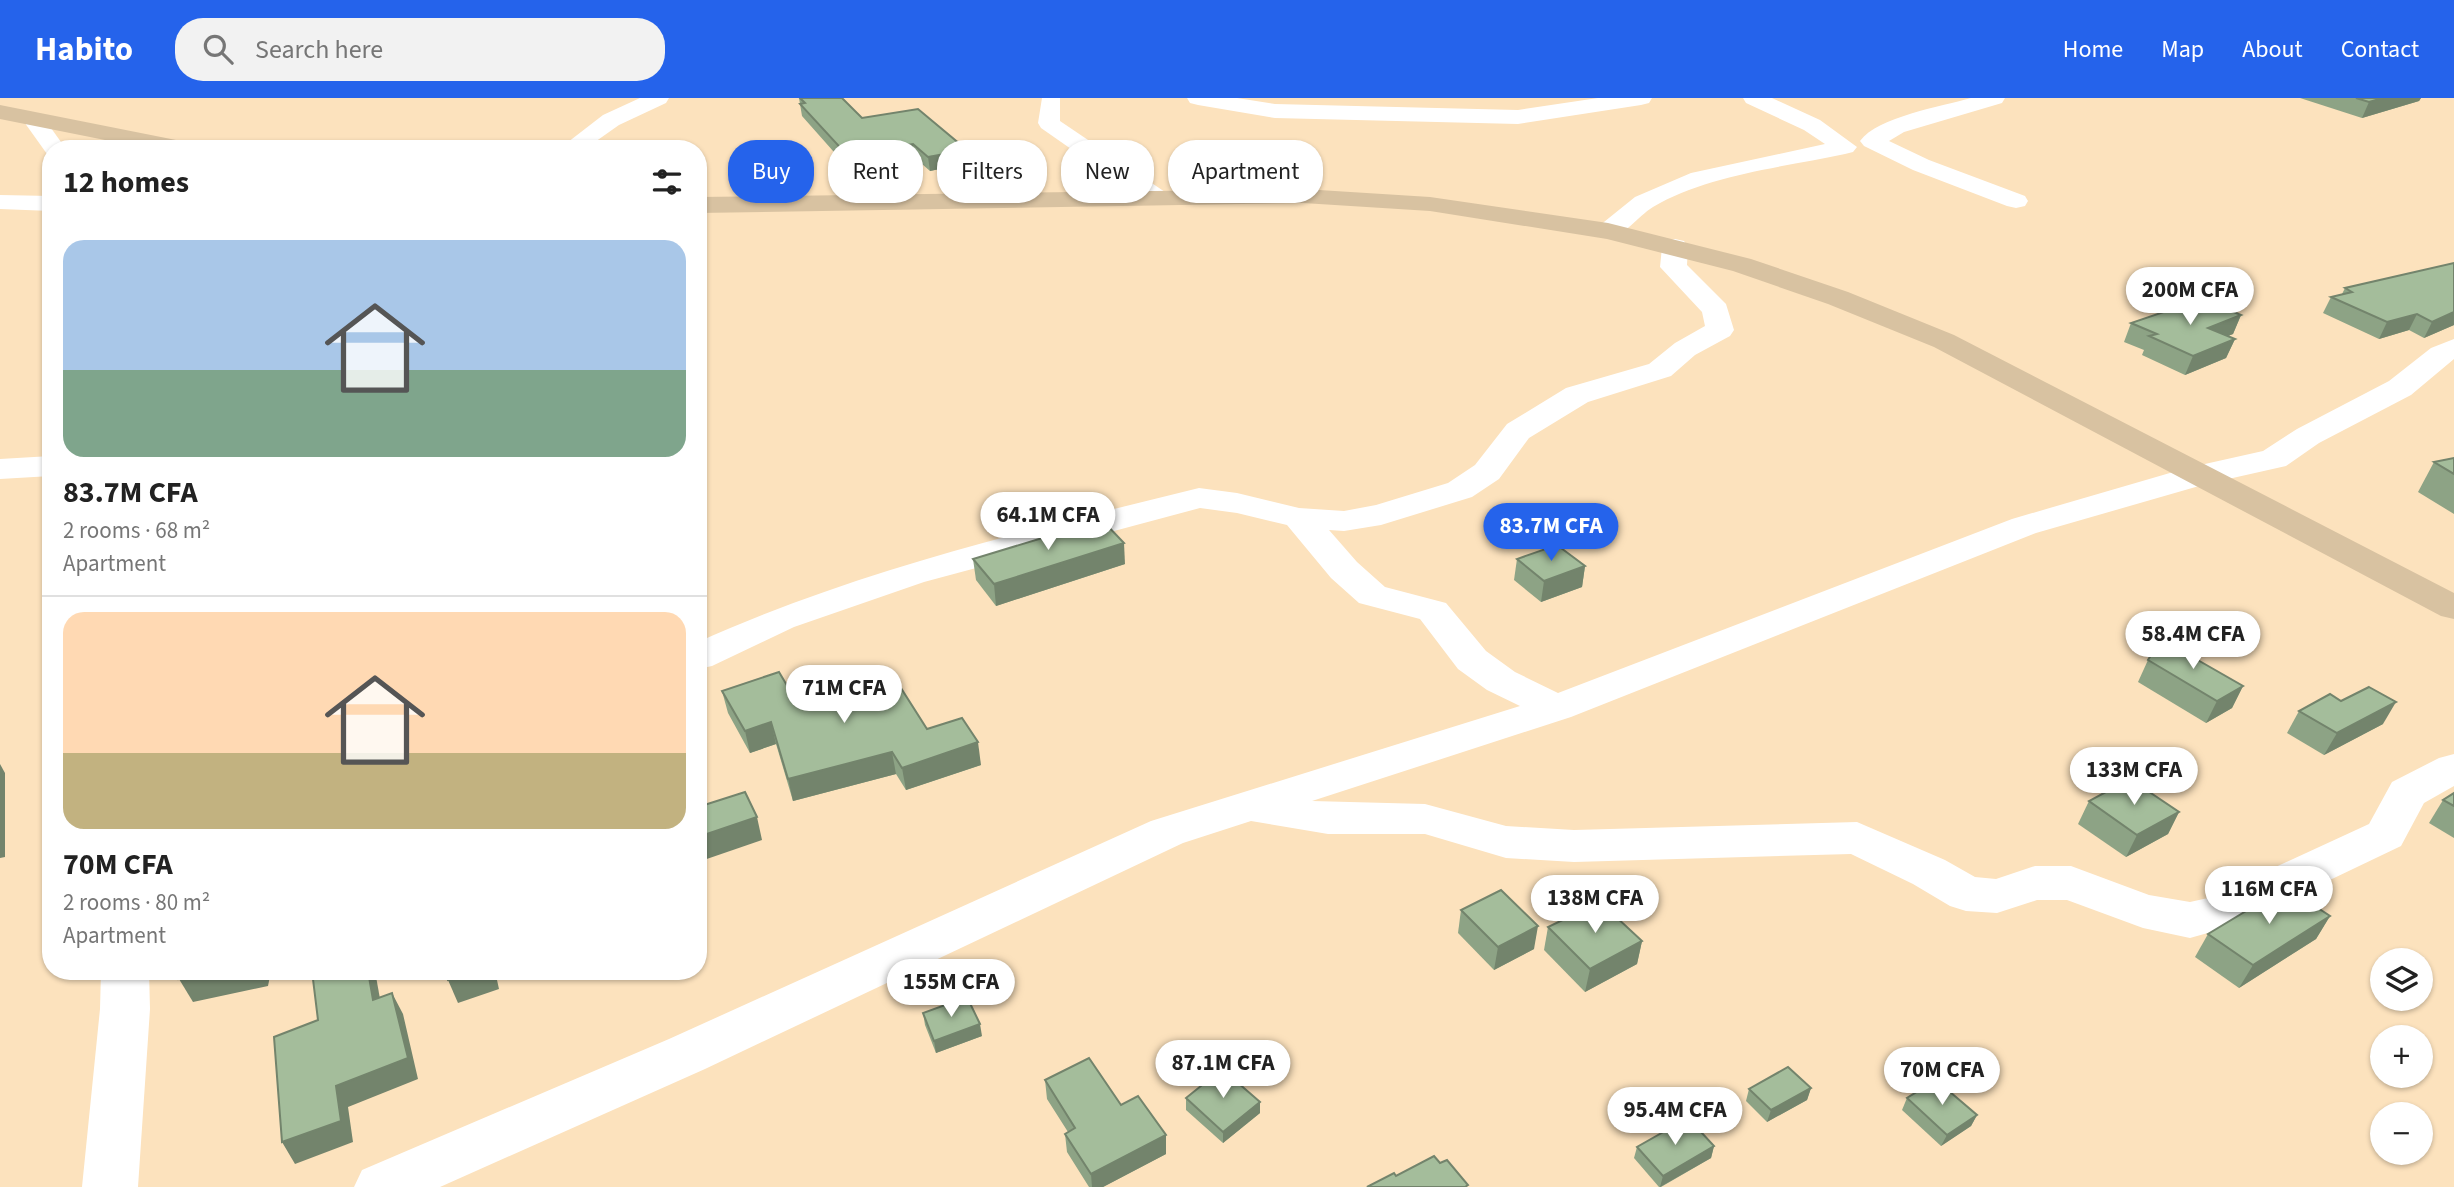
<!DOCTYPE html>
<html lang="en">
<head>
<meta charset="utf-8">
<style>
  body { margin:0; font-family:"Source Sans 3",sans-serif; background:#f2f2f2; color:#222; height:100vh; display:flex; flex-direction:column; font-size:26px; white-space:nowrap }
  * { box-sizing:border-box; margin:0 }
  p { font-size:23px; color:#767676 }
  .icon { flex:none; width:38px; height:38px; fill:none; stroke:currentColor; stroke-width:2; stroke-linecap:round; stroke-linejoin:round }
  .map { position:relative; flex:1; overflow:hidden }
  .details { position:absolute; left:42px; top:42px; width:665px; height:840px; display:flex; flex-direction:column; background:#fff; border-radius:28px; box-shadow:0 2px 5px #0004 }
  .details>* { flex:none }
  .banner { position:absolute; left:728px; top:42px; width:665px; height:63px; display:flex; gap:14px }
  .tools { position:absolute; left:2370px; top:850px; display:grid; gap:14px }
  .tools a { display:grid; place-items:center; width:63px; height:63px; border-radius:50%; background:#fff; box-shadow:0 2px 5px #0004; font-size:35px }
  .price { position:absolute; translate:-50% -60px; padding:0 16px; border-radius:24px; background:#fff; color:#222; font-size:23px; line-height:46px; filter:drop-shadow(0 2px 4px #0008) }
  .price::after { content:''; position:absolute; left:50%; top:42px; width:21px; height:16px; margin-left:-10px; background:inherit; clip-path:polygon(0 0,100% 0,50% 100%) }
  .price.active { background:#2563eb; color:#fff }
  ul { padding:0; list-style:none }
  li { display:grid; align-content:center; gap:14px; height:371px; padding:0 21px }
  li+li { border-top:2px solid #e0e0e0 }
  li span { display:grid; place-items:center; height:217px; border-radius:21px; color:#555 }
  li>.icon { margin-inline-start:auto }
  span .icon { width:126px; height:126px; fill:#fffc; stroke-width:1 }
  li b { font-size:30px }
  h2 { display:flex; justify-content:space-between; align-items:center; height:84px; padding:0 21px; font-size:30px }
  .chip { padding:0 24px; border-radius:28px; background:#fff; box-shadow:0 2px 5px #0004; font-size:24px; line-height:63px }
  .chip.active { background:#2563eb; color:#fff }
  header { display:flex; align-items:center; gap:42px; box-sizing:border-box; height:98px; padding:0 35px; background:#2563eb; color:#fff }
  header strong { font-size:33px }
  nav { display:flex; gap:38px; margin-inline-start:auto; font-size:24px }
  .search { width:490px; height:63px; background:#f2f2f2; display:flex; align-items:center; gap:18px; box-sizing:border-box; padding:0 24px; border-radius:28px; color:#767676; font-size:26px }
  .map>svg:first-child { display:block }
  .lines { fill:none; stroke-linecap:round; stroke-linejoin:round }
  .minor { fill:#fff; fill-rule:evenodd }
  .major { fill:#d8c2a1; fill-rule:evenodd }
  .wall { fill:#8da385 }
  .shaded-wall { fill:#73846c }
  .building { fill:#a4bd9b; stroke:#73846c; stroke-width:2 }
</style>
</head>
<body>
<header>
<strong>Habito</strong>
<div class="search"><svg class="icon" aria-label="search" viewBox="0 0 24 24"><circle cx="10" cy="10" r="6"/><path d="M15 15l6 6"/></svg>Search here</div>
<nav><a>Home</a><a>Map</a><a>About</a><a>Contact</a></nav>
</header>
<div class="map">
<svg width="2454" height="1089" viewBox="0 0 2454 1089">
  <rect width="100%" height="100%" fill="#fce2bd"/>
  <g class="lines">
    <g class="minor">
      <polygon points="640,0 669,0 666,5 619,27 585,51 559,51 603,17"/>
      <polygon points="1042,0 1060,0 1060,23 1165,94 1168,99 1165,104 1156,106 1147,104 1041,30 1038,25"/>
      <polygon points="1187,0 1237,0 1275,6 1518,12 1598,0 1652,0 1649,5 1641,7 1518,26 1275,20 1198,7 1190,5"/>
      <path d="M 1743,0 L 1772,0 L 1820,22 L 1857,49 L 1853,54 L 1845,56 C 1784,69 1706,77 1653,109 C 1635,120 1622,144 1599,138 L 1595,133 L 1599,128 L 1635,99 L 1691,75 L 1825,46 L 1804,32 L 1746,5 Z"/>
      <path d="M 1971,0 L 2005,0 L 2002,5 L 1904,34 L 1889,43 L 1929,62 L 2025,98 L 2028,103 L 2025,108 L 2016,110 L 2007,108 L 1913,72 L 1864,48 L 1860,43 C 1877,19 1943,8 1971,0 Z"/>
      <polygon points="33,14 41,16 66,51 51,51 51,57 47,56 22,21 25,16"/>
      <polygon points="0,97 51,98 51,113 0,111"/>
      <path d="M 1675,141 L 1684,143 L 1688,149 L 1687,167 L 1726,206 L 1734,232 L 1730,238 L 1695,257 L 1671,278 L 1588,304 L 1529,340 L 1499,381 L 1472,399 L 1381,427 L 1344,433 L 1329,432 L 1357,464 L 1385,489 L 1446,505 L 1486,553 L 1515,574 L 1558,595 L 2012,421 L 2187,370 L 2263,353 L 2297,331 L 2389,283 L 2431,250 L 2454,241 L 2454,261 L 2411,297 L 2319,345 L 2286,368 L 2206,386 L 2036,435 L 1571,619 L 1312,703 L 1425,706 L 1506,728 L 1574,732 L 1857,724 L 1945,762 L 1975,779 L 1996,781 L 2035,768 L 2071,768 L 2149,797 L 2190,804 L 2208,800 L 2369,726 L 2392,684 L 2439,660 L 2454,656 L 2454,688 L 2424,705 L 2401,748 L 2236,827 L 2190,840 L 2143,830 L 2067,802 L 2037,802 L 1997,815 L 1966,813 L 1950,808 L 1913,786 L 1851,756 L 1574,764 L 1506,760 L 1425,736 L 1328,736 L 1251,723 L 1183,745 L 705,971 L 440,1089 L 354,1089 L 362,1072 L 669,941 L 1151,723 L 1520,608 L 1487,592 L 1458,571 L 1420,521 L 1359,505 L 1331,480 L 1287,427 L 1237,415 L 1200,410 L 924,484 L 794,529 L 712,568 L 698,571 L 698,544 C 858,472 1029,432 1199,390 L 1237,395 L 1299,410 L 1344,413 L 1376,407 L 1448,385 L 1475,367 L 1507,326 L 1566,290 L 1649,266 L 1675,245 L 1705,228 L 1702,214 L 1660,169 L 1662,149 L 1666,143 Z"/>
      <polygon points="51,358 51,378 0,381 0,361"/>
      <polygon points="101,873 149,873 150,911 138,1089 82,1089 100,911"/>
    </g>
    <g class="major">
      <polygon points="0,7 186,44 194,46 197,51 150,51 0,21"/>
      <polygon points="1303,91 1430,99 1608,125 1751,161 1848,194 1954,237 2454,495 2454,521 2441,518 1934,249 1828,206 1733,173 1607,141 1430,113 1303,105 698,115 698,99"/>
    </g>
  </g>
  <g class="wall">
    <polygon points="799,0 842,0 862,20 967,52 968,65 930,73 914,59 849,71 802,18"/>
    <polygon points="2300,0 2421,0 2419,3 2362,20"/>
    <polygon points="2454,165 2454,227 2424,240 2409,232 2379,241 2323,215 2331,199 2342,196 2345,190"/>
    <polygon points="2241,217 2233,236 2228,238 2235,241 2226,260 2185,277 2142,257 2144,252 2124,244 2131,225"/>
    <polygon points="2454,360 2454,416 2418,394 2434,364"/>
    <polygon points="973,461 1125,466 996,508 976,482"/>
    <polygon points="1517,461 1585,468 1582,489 1541,504 1514,482"/>
    <polygon points="2148,562 2243,588 2232,610 2206,625 2138,584"/>
    <polygon points="722,593 798,606 981,667 906,692 896,676 793,703 776,646 750,655 728,615"/>
    <polygon points="2341,603 2383,626 2324,657 2287,635 2299,613"/>
    <polygon points="2454,695 2454,740 2429,725 2443,702"/>
    <polygon points="2089,703 2179,714 2168,736 2126,759 2078,726"/>
    <polygon points="1461,812 1534,851 1494,872 1458,835"/>
    <polygon points="2330,818 2316,841 2239,890 2195,859 2208,836"/>
    <polygon points="1548,829 1642,843 1637,866 1585,894 1544,852"/>
    <polygon points="923,915 982,938 936,955 925,927"/>
    <polygon points="1045,982 1121,1007 1166,1037 1166,1056 1103,1089 1089,1089 1067,1054 1065,1036 1068,1034 1047,1001"/>
    <polygon points="1811,990 1807,1002 1767,1024 1746,1003 1749,991"/>
    <polygon points="1186,1000 1260,1004 1260,1015 1223,1045 1186,1012"/>
    <polygon points="1907,1000 1977,1017 1971,1028 1941,1048 1902,1012"/>
    <polygon points="1714,1048 1711,1060 1661,1089 1659,1089 1634,1060 1637,1049"/>
  </g>
  <g class="shaded-wall">
    <polygon points="2383,0 2421,0 2419,3 2362,20 2369,4"/>
    <polygon points="913,46 914,59 849,71 847,57"/>
    <polygon points="967,52 968,65 930,73 928,59"/>
    <polygon points="2454,214 2454,227 2424,240 2432,224"/>
    <polygon points="2417,216 2409,232 2379,241 2387,224"/>
    <polygon points="2241,217 2233,236 2200,249 2208,230"/>
    <polygon points="2235,241 2226,260 2185,277 2193,258"/>
    <polygon points="1124,445 1125,466 996,508 994,486"/>
    <polygon points="1585,468 1582,489 1541,504 1544,483"/>
    <polygon points="2243,588 2232,610 2206,625 2217,603"/>
    <polygon points="2396,604 2383,626 2324,657 2337,635"/>
    <polygon points="771,624 776,646 750,655 745,633"/>
    <polygon points="978,644 981,667 906,692 902,670"/>
    <polygon points="892,654 896,676 793,703 788,681"/>
    <polygon points="0,666 5,675 5,759 0,760"/>
    <polygon points="2179,714 2168,736 2126,759 2137,737"/>
    <polygon points="757,719 762,742 698,764 698,739"/>
    <polygon points="2330,818 2316,841 2239,890 2253,867"/>
    <polygon points="1538,828 1534,851 1494,872 1498,849"/>
    <polygon points="1642,843 1637,866 1585,894 1590,871"/>
    <polygon points="216,873 271,873 268,888 193,904 179,881"/>
    <polygon points="368,873 375,873 384,923 373,902"/>
    <polygon points="475,873 495,873 499,891 458,905 448,882"/>
    <polygon points="392,895 403,916 418,981 348,1009 353,1044 295,1066 282,1044"/>
    <polygon points="980,926 982,938 936,955 934,943"/>
    <polygon points="1811,990 1807,1002 1767,1024 1771,1012"/>
    <polygon points="1260,1004 1260,1015 1223,1045 1223,1034"/>
    <polygon points="1977,1017 1971,1028 1941,1048 1947,1037"/>
    <polygon points="1166,1037 1166,1056 1103,1089 1092,1089 1091,1076"/>
    <polygon points="1714,1048 1711,1060 1660,1089 1663,1078"/>
  </g>
  <g class="building">
    <polygon points="800,0 842,0 862,20 918,11 967,52 928,59 913,46 847,57 800,6 805,5"/>
    <polygon points="2356,0 2383,0 2369,4"/>
    <polygon points="2454,165 2454,214 2432,224 2417,216 2387,224 2331,199 2352,194 2345,190"/>
    <polygon points="2202,201 2241,217 2208,230 2235,241 2193,258 2149,238 2157,236 2131,225"/>
    <polygon points="2454,360 2454,376 2434,364"/>
    <polygon points="1102,422 1124,445 994,486 973,461"/>
    <polygon points="1557,447 1585,468 1544,483 1517,461"/>
    <polygon points="2161,541 2243,588 2217,603 2148,562"/>
    <polygon points="779,574 798,606 892,576 927,631 962,620 978,644 902,670 892,654 788,681 771,624 745,633 722,593"/>
    <polygon points="2369,589 2396,604 2337,635 2299,613 2330,596 2341,603"/>
    <polygon points="2130,681 2179,714 2137,737 2089,703"/>
    <polygon points="745,694 757,719 698,739 698,709"/>
    <polygon points="2454,695 2454,708 2443,702"/>
    <polygon points="2286,789 2330,818 2253,867 2208,836"/>
    <polygon points="1501,792 1538,828 1498,849 1461,812"/>
    <polygon points="1600,804 1642,843 1590,871 1548,829"/>
    <polygon points="181,873 216,873 179,881"/>
    <polygon points="312,873 368,873 373,902 392,895 408,960 336,988 341,1023 282,1044 274,939 318,922"/>
    <polygon points="446,873 475,873 448,882"/>
    <polygon points="967,899 980,926 934,943 923,915"/>
    <polygon points="1089,960 1121,1007 1138,998 1166,1037 1091,1076 1065,1036 1075,1030 1045,982"/>
    <polygon points="1788,969 1811,990 1771,1012 1749,991"/>
    <polygon points="1222,971 1260,1004 1223,1034 1186,1000"/>
    <polygon points="1936,982 1977,1017 1947,1037 1907,1000"/>
    <polygon points="1688,1020 1714,1048 1663,1078 1637,1049"/>
    <polygon points="1434,1058 1440,1065 1447,1062 1468,1087 1465,1089 1367,1089 1394,1075 1396,1078"/>
  </g>
</svg>
<div class="tools">
<a><svg class="icon" aria-label="layers" viewBox="0 0 24 24"><path d="M12 4l9 5-9 5-9-5zM3 14l9 5 9-5"/></svg></a>
<a>+</a>
<a>−</a>
</div>
<b class="price" style="left:2190px;top:229px">200M CFA</b>
<b class="price" style="left:1048px;top:454px">64.1M CFA</b>
<b class="price active" style="left:1551px;top:465px">83.7M CFA</b>
<b class="price" style="left:2193px;top:573px">58.4M CFA</b>
<b class="price" style="left:844px;top:627px">71M CFA</b>
<b class="price" style="left:2134px;top:709px">133M CFA</b>
<b class="price" style="left:2269px;top:828px">116M CFA</b>
<b class="price" style="left:1595px;top:837px">138M CFA</b>
<b class="price" style="left:951px;top:921px">155M CFA</b>
<b class="price" style="left:1223px;top:1002px">87.1M CFA</b>
<b class="price" style="left:1942px;top:1009px">70M CFA</b>
<b class="price" style="left:1675px;top:1049px">95.4M CFA</b>
<div class="banner">
<a class="chip active">Buy</a>
<a class="chip">Rent</a>
<a class="chip">Filters</a>
<a class="chip">New</a>
<a class="chip">Apartment</a>
</div>
<section class="details">
<h2>12 homes<svg class="icon" aria-label="filters" viewBox="0 0 24 24"><path d="M4 7h16M4 17h16"/><circle cx="9" cy="7" r="2"/><circle cx="15" cy="17" r="2"/></svg></h2>
<ul>
<li><span style="background:linear-gradient(#a9c7e8 60%,#7fa58c 0)"><svg class="icon" aria-label="home" viewBox="0 0 24 24"><path d="M3 11l9-7 9 7M6 9v11h12V9"/></svg></span><div><b>83.7M CFA</b><p>2 rooms · 68 m²</p><p>Apartment</p></div></li>
<li><span style="background:linear-gradient(#ffd9b3 65%,#c2b280 0)"><svg class="icon" aria-label="home" viewBox="0 0 24 24"><path d="M3 11l9-7 9 7M6 9v11h12V9"/></svg></span><div><b>70M CFA</b><p>2 rooms · 80 m²</p><p>Apartment</p></div></li>
</ul>
</section>
</div>
</body>
</html>
